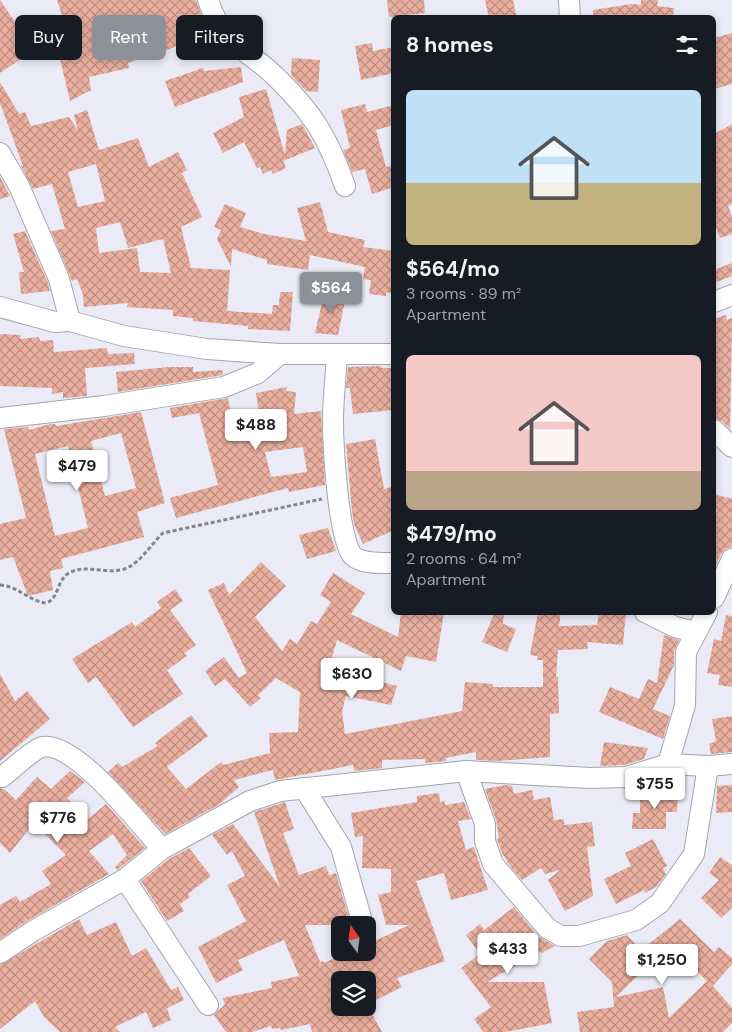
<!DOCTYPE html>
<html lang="en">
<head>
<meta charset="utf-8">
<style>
  body { margin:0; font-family:"DM Sans",sans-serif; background:#242831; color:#f1f3f6; height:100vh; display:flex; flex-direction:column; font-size:19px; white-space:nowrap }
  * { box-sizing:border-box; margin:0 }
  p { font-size:16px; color:#9ea1a6 }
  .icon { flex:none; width:28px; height:28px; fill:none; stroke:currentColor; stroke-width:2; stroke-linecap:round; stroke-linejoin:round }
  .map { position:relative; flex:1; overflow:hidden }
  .panel { position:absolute; left:391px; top:15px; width:325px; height:600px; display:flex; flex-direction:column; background:#171b24; border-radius:8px; box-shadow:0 2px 8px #0003 }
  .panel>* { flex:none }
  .guide { position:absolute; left:15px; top:15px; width:301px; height:45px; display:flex; gap:10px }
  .needle { width:32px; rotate:346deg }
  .fabs { position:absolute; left:331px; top:916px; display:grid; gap:10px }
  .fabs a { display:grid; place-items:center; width:45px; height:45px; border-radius:8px; background:#171b24; box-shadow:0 2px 8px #0003; font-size:25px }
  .price { position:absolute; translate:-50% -42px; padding:0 11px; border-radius:5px; background:#fff; color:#222; font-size:16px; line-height:32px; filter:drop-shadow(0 1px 2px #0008) }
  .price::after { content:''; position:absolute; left:50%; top:30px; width:15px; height:11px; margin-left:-8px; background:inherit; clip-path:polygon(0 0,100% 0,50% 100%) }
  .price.current { background:#8c9099; color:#fff }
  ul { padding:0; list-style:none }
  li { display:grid; align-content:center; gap:10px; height:265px; padding:0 15px }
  li span { display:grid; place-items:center; height:155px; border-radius:8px; color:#555 }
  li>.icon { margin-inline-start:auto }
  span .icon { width:90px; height:90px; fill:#fffc; stroke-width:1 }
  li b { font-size:21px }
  h2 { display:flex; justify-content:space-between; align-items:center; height:60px; padding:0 15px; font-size:21px }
  .pill { padding:0 18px; border-radius:8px; background:#171b24; box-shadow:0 2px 8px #0003; font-size:18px; line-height:45px }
  .pill.current { background:#8c9099; color:#fff }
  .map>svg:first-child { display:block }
  .building { fill:url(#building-cross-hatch); fill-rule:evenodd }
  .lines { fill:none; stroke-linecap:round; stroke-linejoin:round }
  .minor-casing { stroke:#a4a5af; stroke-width:22 }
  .path { stroke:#85858c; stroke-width:3; stroke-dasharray:4 2.5; stroke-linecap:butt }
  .minor { stroke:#fff; stroke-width:20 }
</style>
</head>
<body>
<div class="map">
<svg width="732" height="1032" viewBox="0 0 732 1032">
  <defs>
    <pattern id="building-cross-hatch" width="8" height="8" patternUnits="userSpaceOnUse" patternTransform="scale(1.25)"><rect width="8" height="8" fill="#eaaf9f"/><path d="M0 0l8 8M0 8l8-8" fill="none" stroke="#be8e82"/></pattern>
  </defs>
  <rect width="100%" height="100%" fill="#eaebf6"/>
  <g class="building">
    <polygon points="0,0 20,29 28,24 38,40 25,48 29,54 0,73"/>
    <polygon points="57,0 196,0 209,36 182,46 181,43 153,58 151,55 128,63 129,68 89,77 91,90 70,101 54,33 67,30"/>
    <polygon points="387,0 424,0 425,13 389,17"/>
    <polygon points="485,0 513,0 517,18 489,18"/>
    <polygon points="641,0 658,0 657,6 674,8 673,18 593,18 593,10 631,4 641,5"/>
    <polygon points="732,33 732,84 714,89 714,38"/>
    <polygon points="372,43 373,51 394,47 394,73 361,80 355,46"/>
    <polygon points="292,58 320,60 318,92 306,91 291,75"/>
    <polygon points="241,67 243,82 175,107 165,81 203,68 204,71"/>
    <path d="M 0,82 L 19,114 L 25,112 L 31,126 L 69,117 L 78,131 L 74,115 L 87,110 L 99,150 L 138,138 L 149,167 L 178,152 L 187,170 L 182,173 L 202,217 L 181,227 L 191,268 L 230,270 L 227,311 L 272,314 L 273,305 L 279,305 L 280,292 L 293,292 L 290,331 L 248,329 L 248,326 L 193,321 L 193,318 L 173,316 L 173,310 L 127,307 L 128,303 L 84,307 L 83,294 L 77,279 L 72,281 L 51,231 L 65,229 L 52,184 L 33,189 L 21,166 L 23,166 L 0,103 ZM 96,164 L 105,201 L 78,207 L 68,172 ZM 120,222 L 128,248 L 163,239 L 171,273 L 140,272 L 137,248 L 99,253 L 96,228 Z"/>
    <polygon points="266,89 285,155 287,130 302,124 315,148 283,161 286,168 273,174 271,170 263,174 260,167 257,168 244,142 223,153 213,133 244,117 239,97"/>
    <polygon points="365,104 367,112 394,105 394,125 376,130 386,167 394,165 394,187 372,194 365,169 352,172 343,150 350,148 341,110"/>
    <polygon points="732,124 732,204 728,206 732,217 732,234 720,238 714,223 714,134"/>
    <polygon points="0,177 10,196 0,199"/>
    <polygon points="320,202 328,232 365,240 363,247 394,251 394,294 386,292 386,296 369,294 371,280 363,279 365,267 310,255 308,270 267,264 267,260 232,249 231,267 217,239 221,230 214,227 225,204 246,213 240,227 264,234 306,241 297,208"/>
    <polygon points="25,231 48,283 50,291 21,294 19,272 24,272 13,234"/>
    <polygon points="732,263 732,276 714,283 714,270"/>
    <polygon points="324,294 346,295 338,335 315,333"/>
    <polygon points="726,315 727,320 732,318 730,429 722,421 714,418 714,319"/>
    <polygon points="0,334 21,335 20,339 39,337 40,341 53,340 54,352 107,348 108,354 134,353 135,364 85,368 87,396 63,398 63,392 52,394 52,388 0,386"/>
    <polygon points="381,366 381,368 392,368 393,410 353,414 350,388 346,388 348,367"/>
    <polygon points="169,367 193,367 193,372 222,370 223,375 118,392 116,372"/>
    <path d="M 287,387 L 286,391 L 296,392 L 294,414 L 321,411 L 325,485 L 289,492 L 288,488 L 176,518 L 170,498 L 218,485 L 199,413 L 172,418 L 170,408 L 228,398 L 232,420 L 259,413 L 256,393 ZM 303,447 L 307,472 L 271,477 L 265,452 Z"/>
    <path d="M 141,412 L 165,503 L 137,512 L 144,537 L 61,559 L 63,568 L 50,571 L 53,590 L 28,596 L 13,557 L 0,560 L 0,524 L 26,518 L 4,429 L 28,427 L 29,430 L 50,424 L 55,424 L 56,426 ZM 121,433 L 136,488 L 105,496 L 91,441 ZM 68,446 L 88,528 L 55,536 L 35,454 Z"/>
    <polygon points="375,439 384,489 394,486 394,530 363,544 354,524 352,511 346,444"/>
    <polygon points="714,494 732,499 732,547 726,549 721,554 714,570 714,522 717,510 714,509"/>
    <polygon points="328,528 336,551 307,559 299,535"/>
    <polygon points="261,562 286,586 255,617 282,651 290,639 297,644 311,621 317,624 331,602 320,595 333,573 365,593 351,614 398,637 401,612 444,612 436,662 406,656 401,671 337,640 329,668 397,686 391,705 346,696 342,711 345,734 462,711 465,682 493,684 493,687 543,687 543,660 537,660 538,656 530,655 538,612 561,612 559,626 597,625 599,612 626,612 623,645 587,642 588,649 558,650 556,677 558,677 559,713 550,714 550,757 497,761 476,760 476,752 446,758 446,761 425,763 425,759 382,760 382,768 355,771 353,765 275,780 273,770 234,780 239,787 218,805 165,834 108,772 118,763 122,767 158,746 155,743 191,715 208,736 167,767 186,789 221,762 223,765 270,753 269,733 298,732 300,692 276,678 258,695 261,698 250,707 225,679 215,686 205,671 224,657 239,678 247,673 208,590 224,583 229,595"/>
    <polygon points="175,589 183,601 170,610 196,645 184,653 187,656 167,670 183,694 133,727 96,677 88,683 72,659 132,622 135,627 161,608 157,602"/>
    <polygon points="495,612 504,612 503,624 516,629 507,652 482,642"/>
    <polygon points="726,615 732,616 732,687 718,685 720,675 707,673 714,639 721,641"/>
    <polygon points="664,635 679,640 674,651 674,665 653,709 670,716 663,739 599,712 610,687 639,699 648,679 657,683"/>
    <polygon points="0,674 15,701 27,691 50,719 0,761"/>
    <polygon points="732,716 732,752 711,754 709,744 716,741 712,719"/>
    <polygon points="604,742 648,748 644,759 624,765 600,766"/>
    <polygon points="70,771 85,782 67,798 87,820 106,804 145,848 117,870 115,867 127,855 113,834 89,851 109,874 27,921 0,939 0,905 16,896 20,902 51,884 42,871 66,855 34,823 10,853 0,843 0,788 4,789 16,800 37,777 51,789"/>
    <polygon points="506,785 512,786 514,794 532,790 534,800 550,797 554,820 564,819 564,825 592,822 595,846 587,847 593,896 565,911 548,880 560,870 545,874 541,868 522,880 512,869 502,853 497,839 499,838 496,820 485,789"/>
    <polygon points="732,785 732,812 716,813 717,786"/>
    <polygon points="667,790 667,792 678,792 677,812 666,812 666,829 632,829 633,813 640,813 640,792"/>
    <polygon points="439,793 440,802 445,801 445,805 464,802 471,819 458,821 466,850 474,847 488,890 451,900 444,873 416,881 445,961 397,978 402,987 374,1001 368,988 368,980 364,980 360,974 346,980 340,980 340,1008 369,1008 382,1032 312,1032 310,1024 281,1030 280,1028 272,1029 271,1026 252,1032 226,1032 214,1015 225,1004 222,998 272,988 271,982 299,976 284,940 238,960 243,970 216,983 198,947 246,921 227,885 245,876 232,851 227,855 212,835 233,824 280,887 254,812 285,802 294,829 283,833 299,875 326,866 329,875 336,873 351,925 305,925 320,962 323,961 324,963 348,952 368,952 368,944 409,925 386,925 378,895 391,892 391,869 362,868 363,836 355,837 351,813 417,802 417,796"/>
    <polygon points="653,839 667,866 663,868 666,874 656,887 645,893 644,890 616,904 604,879 631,866 625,853"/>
    <polygon points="189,848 211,876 188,894 190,897 180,904 184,911 167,921 141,881 169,859"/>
    <polygon points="720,857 732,865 732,908 721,918 701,898 719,880 709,873"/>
    <polygon points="514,907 538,936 555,946 542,953 541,951 487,982 544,982 552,1023 505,1032 483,1032 474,1019 491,1007 461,968 480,954 466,935 480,924 484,930"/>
    <polygon points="79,919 87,935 116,922 132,956 146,948 171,990 178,987 184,1000 167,1008 171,1020 153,1028 146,1012 115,1027 120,1032 60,1032 44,1017 35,1001 0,1029 0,965"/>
    <path d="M 680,919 L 714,952 L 719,947 L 732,958 L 732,964 L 713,986 L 732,1008 L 732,1023 L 723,1032 L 580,1032 L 577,1012 L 614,1007 L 612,982 L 589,959 L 607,941 L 627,935 L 641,950 ZM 669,945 L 707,981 L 669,1018 L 663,987 L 616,997 Z"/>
  </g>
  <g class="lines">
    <defs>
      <g id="minor">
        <path d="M 208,0 C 223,46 247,48 277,78 C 314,114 328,138 345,186"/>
        <polyline points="569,0 570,18"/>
        <polyline points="0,153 19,186 59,279 70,321"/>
        <polyline points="714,302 732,295"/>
        <polyline points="0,307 55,322 70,321 124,336 207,349 280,354 394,354"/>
        <path d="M 337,354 C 336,376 333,398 333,420 C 333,443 338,541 353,556 C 362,564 382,563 394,563"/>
        <polyline points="0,418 104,406 224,387 258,373 280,354"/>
        <polyline points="714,430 732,447"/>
        <polyline points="714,598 732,559"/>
        <polyline points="645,612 675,627 695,632"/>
        <polyline points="668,764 685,705 686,652 707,612"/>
        <polyline points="466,771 485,824 485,841 493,864 547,928 561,936 579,936 636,920 660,903 694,854 708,766"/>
        <path d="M 2,777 C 11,770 32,750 42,747 C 75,740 140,825 162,849"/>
        <polyline points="304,788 341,847 363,925"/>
        <polyline points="125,879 208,1005"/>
        <polyline points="0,953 33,931 125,879 162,849 250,801 280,791 466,771 590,778 626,777 668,764 708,766 732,764"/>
      </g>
    </defs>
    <use href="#minor" class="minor-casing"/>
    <path class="path" d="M 0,585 C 18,586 29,601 46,603 C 59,599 57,579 69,573 C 87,563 108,576 127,568 C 142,561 151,544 163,533 L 322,499"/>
    <use href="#minor" class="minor"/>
  </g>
</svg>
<div class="fabs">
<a><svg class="needle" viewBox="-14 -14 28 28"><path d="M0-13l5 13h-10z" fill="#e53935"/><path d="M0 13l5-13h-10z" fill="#9ea1a6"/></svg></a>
<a><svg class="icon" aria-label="layers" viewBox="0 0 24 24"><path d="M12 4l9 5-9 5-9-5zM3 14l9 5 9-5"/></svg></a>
</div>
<b class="price current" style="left:331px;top:314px">$564</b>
<b class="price" style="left:256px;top:451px">$488</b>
<b class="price" style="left:77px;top:492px">$479</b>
<b class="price" style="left:352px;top:700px">$630</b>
<b class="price" style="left:655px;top:810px">$755</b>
<b class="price" style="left:58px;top:844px">$776</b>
<b class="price" style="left:508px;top:975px">$433</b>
<b class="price" style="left:662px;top:986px">$1,250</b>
<div class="guide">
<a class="pill">Buy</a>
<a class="pill current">Rent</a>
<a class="pill">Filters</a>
</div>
<section class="panel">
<h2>8 homes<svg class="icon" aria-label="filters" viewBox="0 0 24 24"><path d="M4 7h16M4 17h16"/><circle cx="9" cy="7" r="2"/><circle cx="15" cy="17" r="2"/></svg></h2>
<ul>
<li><span style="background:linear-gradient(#bfe0f5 60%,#c2b280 0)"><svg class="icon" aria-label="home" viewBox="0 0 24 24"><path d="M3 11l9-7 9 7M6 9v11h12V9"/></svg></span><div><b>$564/mo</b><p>3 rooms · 89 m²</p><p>Apartment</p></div></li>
<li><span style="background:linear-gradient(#f6c9c9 75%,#b9a48a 0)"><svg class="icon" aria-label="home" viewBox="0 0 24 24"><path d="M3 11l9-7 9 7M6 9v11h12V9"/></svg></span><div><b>$479/mo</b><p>2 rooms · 64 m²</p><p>Apartment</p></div></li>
</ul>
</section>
</div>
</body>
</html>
